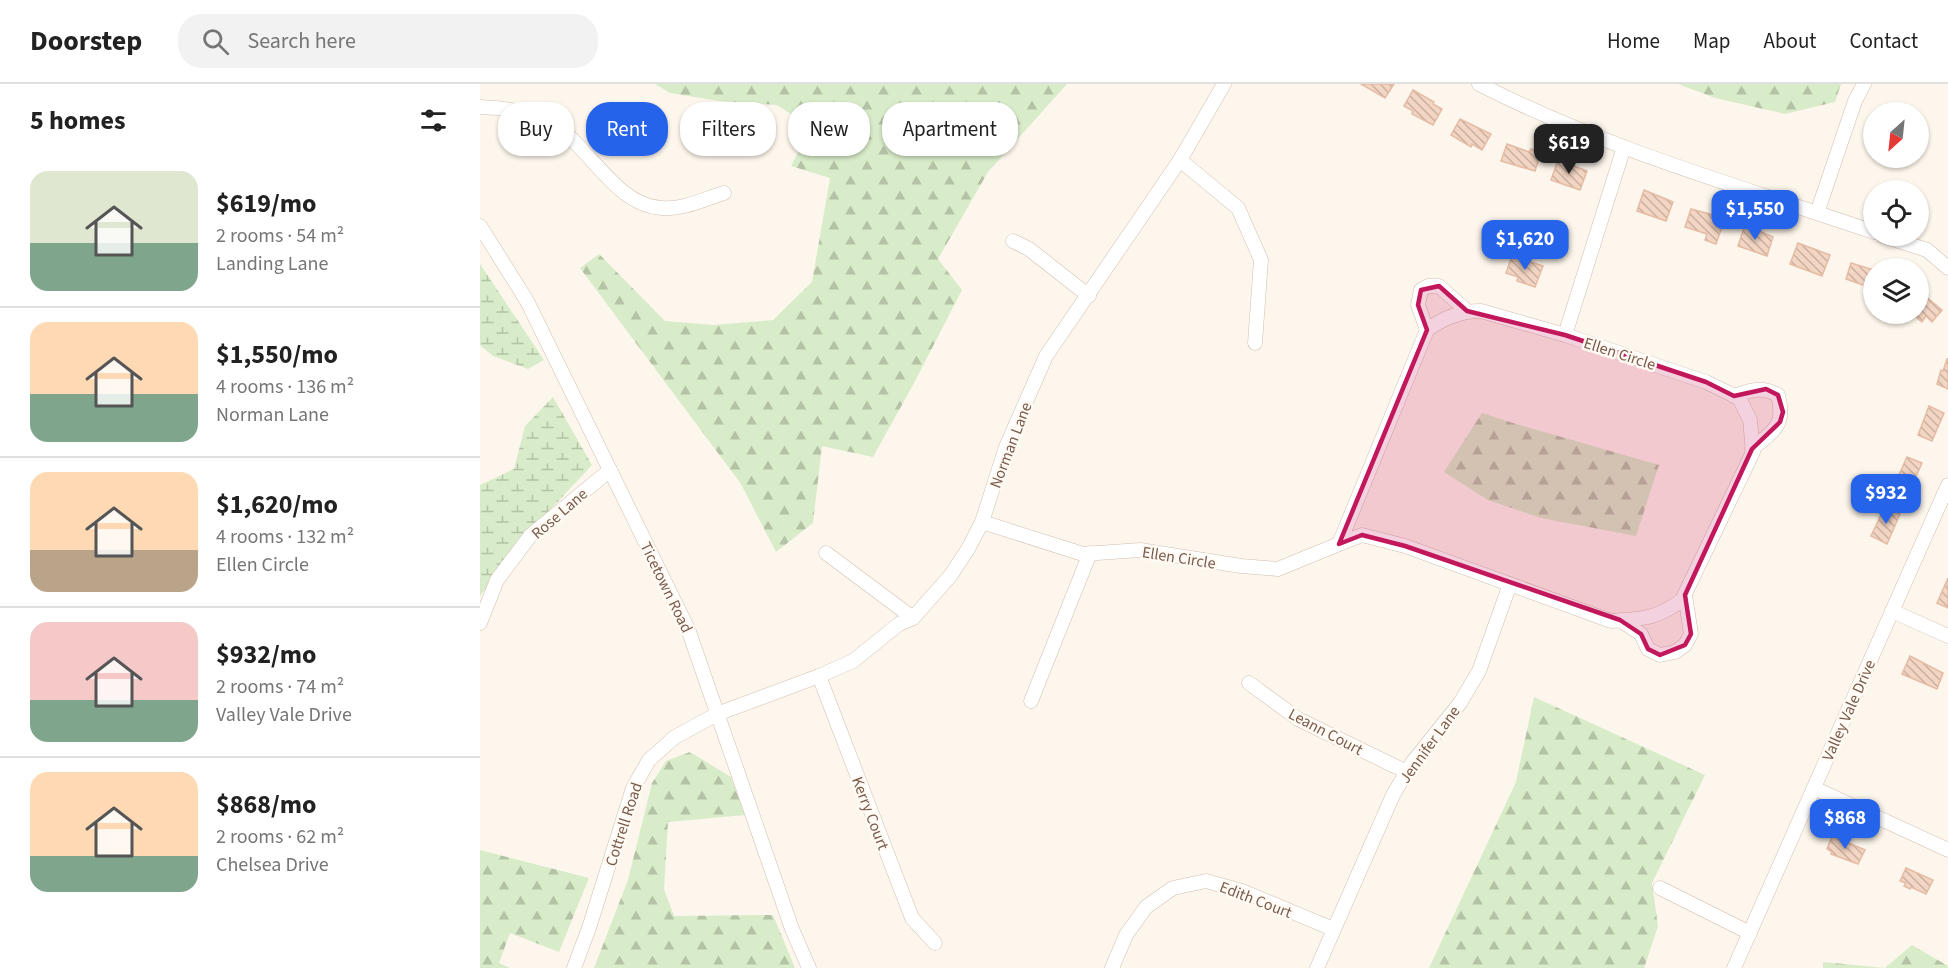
<!DOCTYPE html>
<html lang="en">
<head>
<meta charset="utf-8">
<style>
  body { margin:0; font-family:"Source Sans 3",sans-serif; background:#f2f2f2; color:#222; height:100vh; display:flex; flex-direction:column; font-size:22px; white-space:nowrap }
  * { box-sizing:border-box; margin:0 }
  p { font-size:20px; color:#767676 }
  .icon { flex:none; width:33px; height:33px; fill:none; stroke:currentColor; stroke-width:2; stroke-linecap:round; stroke-linejoin:round }
  .map { position:relative; flex:1; overflow:hidden }
  .panel { display:flex; flex-direction:column; background:#fff; width:480px }
  .panel>* { flex:none }
  .hud { position:absolute; left:18px; top:18px; width:570px; height:54px; display:flex; gap:12px }
  .needle { width:39px; rotate:207deg }
  .controls { position:absolute; left:1383px; top:18px; display:grid; gap:12px }
  .controls a { display:grid; place-items:center; width:66px; height:66px; border-radius:50%; background:#fff; box-shadow:0 2px 4px #0004; font-size:30px }
  .price { position:absolute; translate:-50% -51px; padding:0 14px; border-radius:12px; background:#2563eb; color:#fff; font-size:20px; line-height:39px; filter:drop-shadow(0 2px 3px #0008) }
  .price::after { content:''; position:absolute; left:50%; top:36px; width:18px; height:14px; margin-left:-9px; background:inherit; clip-path:polygon(0 0,100% 0,50% 100%) }
  .price.selected { background:#222; color:#fff }
  ul { padding:0; list-style:none }
  li { display:flex; align-items:center; gap:18px; height:150px; padding:0 30px }
  li+li { border-top:2px solid #e0e0e0 }
  li span { display:grid; place-items:center; flex:none; width:168px; height:120px; border-radius:18px; color:#555 }
  li>.icon { margin-inline-start:auto }
  span .icon { width:72px; height:72px; fill:#fffc; stroke-width:1 }
  li b { font-size:26px }
  h2 { display:flex; justify-content:space-between; align-items:center; height:72px; padding:0 30px; font-size:26px }
  .pill { padding:0 21px; border-radius:24px; background:#fff; box-shadow:0 2px 4px #0004; font-size:21px; line-height:54px }
  .pill.selected { background:#2563eb; color:#fff }
  header { display:flex; align-items:center; gap:36px; box-sizing:border-box; height:84px; padding:0 30px; background:#fff; border-bottom:2px solid #e0e0e0 }
  header strong { font-size:28px }
  nav { display:flex; gap:33px; margin-inline-start:auto; font-size:21px }
  .search { width:420px; height:54px; background:#f2f2f2; display:flex; align-items:center; gap:15px; box-sizing:border-box; padding:0 21px; border-radius:24px; color:#767676; font-size:22px }
  main { display:flex; flex:1; min-height:0 }
  .map>svg:first-child { display:block }
  .forest { fill:url(#forest-firs) }
  .wetland { fill:url(#wetland-marsh) }
  .building { fill:url(#building-back-hatch); stroke:#e6bba3; stroke-width:1.5 }
  .lines { fill:none; stroke-linecap:round; stroke-linejoin:round }
  .minor-casing { stroke:#d1beb0; stroke-width:15 }
  .minor { stroke:#fff; stroke-width:14 }
  .marked { fill:#c2185b; fill-opacity:0.2; stroke:#c2185b; stroke-width:4.5; stroke-linejoin:round }
  .labels { text-anchor:middle; stroke-width:5; stroke-linejoin:round; paint-order:stroke }
  .street-label { font-size:16px; fill:#7a5c4d; stroke:#fffaf3 }
</style>
</head>
<body>
<header>
<strong>Doorstep</strong>
<div class="search"><svg class="icon" aria-label="search" viewBox="0 0 24 24"><circle cx="10" cy="10" r="6"/><path d="M15 15l6 6"/></svg>Search here</div>
<nav><a>Home</a><a>Map</a><a>About</a><a>Contact</a></nav>
</header>
<main>
<section class="panel">
<h2>5 homes<svg class="icon" aria-label="filters" viewBox="0 0 24 24"><path d="M4 7h16M4 17h16"/><circle cx="9" cy="7" r="2"/><circle cx="15" cy="17" r="2"/></svg></h2>
<ul>
<li><span style="background:linear-gradient(#dfe7d0 60%,#7fa58c 0)"><svg class="icon" aria-label="home" viewBox="0 0 24 24"><path d="M3 11l9-7 9 7M6 9v11h12V9"/></svg></span><div><b>$619/mo</b><p>2 rooms · 54 m²</p><p>Landing Lane</p></div></li>
<li><span style="background:linear-gradient(#ffd9b3 60%,#7fa58c 0)"><svg class="icon" aria-label="home" viewBox="0 0 24 24"><path d="M3 11l9-7 9 7M6 9v11h12V9"/></svg></span><div><b>$1,550/mo</b><p>4 rooms · 136 m²</p><p>Norman Lane</p></div></li>
<li><span style="background:linear-gradient(#ffd9b3 65%,#b9a48a 0)"><svg class="icon" aria-label="home" viewBox="0 0 24 24"><path d="M3 11l9-7 9 7M6 9v11h12V9"/></svg></span><div><b>$1,620/mo</b><p>4 rooms · 132 m²</p><p>Ellen Circle</p></div></li>
<li><span style="background:linear-gradient(#f6c9c9 65%,#7fa58c 0)"><svg class="icon" aria-label="home" viewBox="0 0 24 24"><path d="M3 11l9-7 9 7M6 9v11h12V9"/></svg></span><div><b>$932/mo</b><p>2 rooms · 74 m²</p><p>Valley Vale Drive</p></div></li>
<li><span style="background:linear-gradient(#ffd9b3 70%,#7fa58c 0)"><svg class="icon" aria-label="home" viewBox="0 0 24 24"><path d="M3 11l9-7 9 7M6 9v11h12V9"/></svg></span><div><b>$868/mo</b><p>2 rooms · 62 m²</p><p>Chelsea Drive</p></div></li>
</ul>
</section>
<div class="map">
<svg width="1468" height="884" viewBox="0 0 1468 884">
  <defs>
    <pattern id="forest-firs" width="22" height="20" patternUnits="userSpaceOnUse" patternTransform="scale(1.5)"><rect width="22" height="20" fill="#d8ecc9"/><path d="M5 1l3.5 6h-7zM16 11l3.5 6h-7z" fill="#b4c2a5"/></pattern>
    <pattern id="wetland-marsh" width="20" height="14" patternUnits="userSpaceOnUse" patternTransform="scale(1.5)"><rect width="20" height="14" fill="#d8ecc9"/><path d="M1 5h8M5 5V1M11 12h8M15 12V8" fill="none" stroke="#b4c2a5"/></pattern>
    <pattern id="building-back-hatch" width="6" height="6" patternUnits="userSpaceOnUse" patternTransform="scale(1.5)"><rect width="6" height="6" fill="#f3d5c3"/><path d="M-1 5l2 2M0 0l6 6M5-1l2 2" fill="none" stroke="#cab0a1"/></pattern>
  </defs>
  <rect width="100%" height="100%" fill="#fdf6ec"/>
  <g class="forest">
    <polygon points="175,0 587,0 508,88 458,175 482,206 434,299 393,373 342,362 333,439 296,468 261,400 100,184 119,170 185,237 234,241 293,236 332,198 350,94 311,82 331,43 297,21 239,17 190,9"/>
    <polygon points="1198,0 1361,0 1355,18 1305,30 1235,14"/>
    <polygon points="1002,329 1036,340 1179,381 1156,452 1061,434 1008,416 964,388"/>
    <polygon points="1054,613 1225,691 1172,799 1178,842 1164,884 949,884 1036,698"/>
    <polygon points="210,668 251,693 265,731 188,738 184,805 194,832 293,831 315,884 114,884 148,796 172,699 186,677"/>
    <polygon points="0,766 109,794 79,868 30,849 19,879 30,884 0,884"/>
    <polygon points="1432,861 1468,882 1468,884 1343,884 1343,878 1405,884"/>
  </g>
  <g class="wetland">
    <polygon points="0,180 64,276 48,285 13,272 0,261"/>
    <polygon points="73,313 112,381 44,454 0,512 0,401 34,385 45,342"/>
  </g>
  <g class="building">
    <polygon points="881,0 914,0 905,14"/>
    <polygon points="933,6 954,18 953,20 962,25 953,41 932,30 933,27 924,22"/>
    <polygon points="980,35 1011,50 1002,66 992,60 991,63 971,51"/>
    <polygon points="1027,60 1049,68 1051,65 1061,69 1055,87 1021,77"/>
    <polygon points="1078,76 1107,87 1100,106 1071,96"/>
    <polygon points="1164,106 1193,118 1186,137 1157,127"/>
    <polygon points="1211,125 1245,134 1236,160 1225,156 1227,150 1205,143"/>
    <polygon points="1265,141 1293,153 1287,172 1258,162"/>
    <polygon points="1318,159 1350,171 1342,192 1310,180"/>
    <polygon points="1032,172 1063,182 1055,203 1037,197 1038,193 1026,189"/>
    <polygon points="1371,179 1394,186 1394,205 1366,195"/>
    <polygon points="1438,206 1462,226 1452,238 1446,232 1442,238 1432,230 1438,230"/>
    <polygon points="1467,275 1468,275 1468,305 1457,300 1461,286 1463,287"/>
    <polygon points="1449,322 1464,329 1452,357 1438,351"/>
    <polygon points="1427,373 1442,379 1429,408 1414,402"/>
    <polygon points="1405,423 1420,430 1407,460 1391,452"/>
    <polygon points="1468,494 1468,524 1457,519"/>
    <polygon points="1430,572 1463,589 1457,605 1422,590"/>
    <polygon points="1352,752 1385,766 1378,780 1351,770 1352,768 1347,765"/>
    <polygon points="1426,784 1453,796 1446,810 1431,803 1430,805 1424,802 1426,799 1420,797"/>
  </g>
  <g class="lines">
    <defs>
      <g id="minor">
        <path d="M 999,0 C 1124,64 1261,103 1394,148"/>
        <path d="M 0,23 C 26,24 58,28 79,44 C 112,68 138,122 182,124 C 203,126 224,115 244,109"/>
        <polyline points="700,76 758,124 781,176 775,259"/>
        <polyline points="1337,129 1375,17 1384,0"/>
        <polyline points="0,142 47,217 208,545 312,845 329,884"/>
        <polyline points="1403,152 1447,166 1468,184"/>
        <polyline points="533,157 549,165 609,212"/>
        <polyline points="947,246 938,221 941,206 948,202 959,202 987,227"/>
        <polyline points="1085,251 1144,63"/>
        <path d="M 1254,312 C 1272,306 1281,302 1298,311 C 1306,342 1294,346 1272,365"/>
        <path d="M 502,438 L 603,470 L 660,466 L 761,482 L 798,485 L 859,460 L 947,246 C 963,234 981,227 1001,227 L 1085,251 L 1226,298 L 1259,314 L 1270,336 L 1273,368 L 1202,516 C 1176,535 1163,535 1131,537 L 925,462 L 882,451 L 859,460"/>
        <polyline points="346,469 433,534"/>
        <polyline points="1412,527 1468,552"/>
        <polyline points="1140,536 1161,550 1168,565 1180,571 1195,568 1205,561 1211,550 1205,511"/>
        <polyline points="0,539 17,496 50,452 130,386"/>
        <polyline points="339,592 432,834 455,859"/>
        <polyline points="769,599 818,635 927,688"/>
        <polyline points="551,617 610,469"/>
        <polyline points="1334,704 1468,766"/>
        <polyline points="1180,804 1270,849"/>
        <polyline points="94,884 109,844 153,704 169,676 195,653 237,630 339,592 373,577 419,540 433,534 471,491 488,465 502,438 526,363 566,272 700,76 744,0"/>
        <polyline points="632,884 646,851 666,823 693,804 726,797 762,807 853,845"/>
        <polyline points="837,884 913,711 932,679 980,619 999,587 1030,500"/>
        <polyline points="1254,884 1468,401"/>
      </g>
    </defs>
    <use href="#minor" class="minor-casing"/>
    <use href="#minor" class="minor"/>
  </g>
  <path class="marked" d="M 959,202 L 987,227 L 1085,251 L 1226,298 L 1254,312 L 1286,305 L 1298,311 L 1303,328 L 1300,338 L 1272,365 L 1205,511 L 1211,550 L 1205,561 L 1180,571 L 1168,565 L 1161,550 L 1140,536 L 925,462 L 882,451 L 859,460 L 947,246 L 938,221 L 941,206 Z"/>
  <g class="labels">
    <g class="street-label">
      <text transform="translate(1140 269) rotate(18)" y="6">Ellen Circle</text>
      <text transform="translate(530 361) rotate(-69)" y="6">Norman Lane</text>
      <text transform="translate(79 429) rotate(-41)" y="6">Rose Lane</text>
      <text transform="translate(699 473) rotate(9)" y="6">Ellen Circle</text>
      <text transform="translate(187 503) rotate(64)" y="6">Ticetown Road</text>
      <text transform="translate(1368 626) rotate(-66)" y="6">Valley Vale Drive</text>
      <text transform="translate(846 647) rotate(28)" y="6">Leann Court</text>
      <text transform="translate(949 660) rotate(-54)" y="6">Jennifer Lane</text>
      <text transform="translate(391 729) rotate(69)" y="6">Kerry Court</text>
      <text transform="translate(143 740) rotate(-72)" y="6">Cottrell Road</text>
      <text transform="translate(776 815) rotate(21)" y="6">Edith Court</text>
    </g>
  </g>
</svg>
<div class="controls">
<a><svg class="needle" viewBox="-14 -14 28 28"><path d="M0-13l5 13h-10z" fill="#e53935"/><path d="M0 13l5-13h-10z" fill="#767676"/></svg></a>
<a><svg class="icon" aria-label="locate" viewBox="0 0 24 24"><circle cx="12" cy="12" r="6"/><path d="M12 2v4M12 18v4M2 12h4M18 12h4"/></svg></a>
<a><svg class="icon" aria-label="layers" viewBox="0 0 24 24"><path d="M12 4l9 5-9 5-9-5zM3 14l9 5 9-5"/></svg></a>
</div>
<b class="price selected" style="left:1089px;top:91px">$619</b>
<b class="price" style="left:1275px;top:157px">$1,550</b>
<b class="price" style="left:1045px;top:187px">$1,620</b>
<b class="price" style="left:1406px;top:441px">$932</b>
<b class="price" style="left:1365px;top:766px">$868</b>
<div class="hud">
<a class="pill">Buy</a>
<a class="pill selected">Rent</a>
<a class="pill">Filters</a>
<a class="pill">New</a>
<a class="pill">Apartment</a>
</div>
</div>
</main>
</body>
</html>
